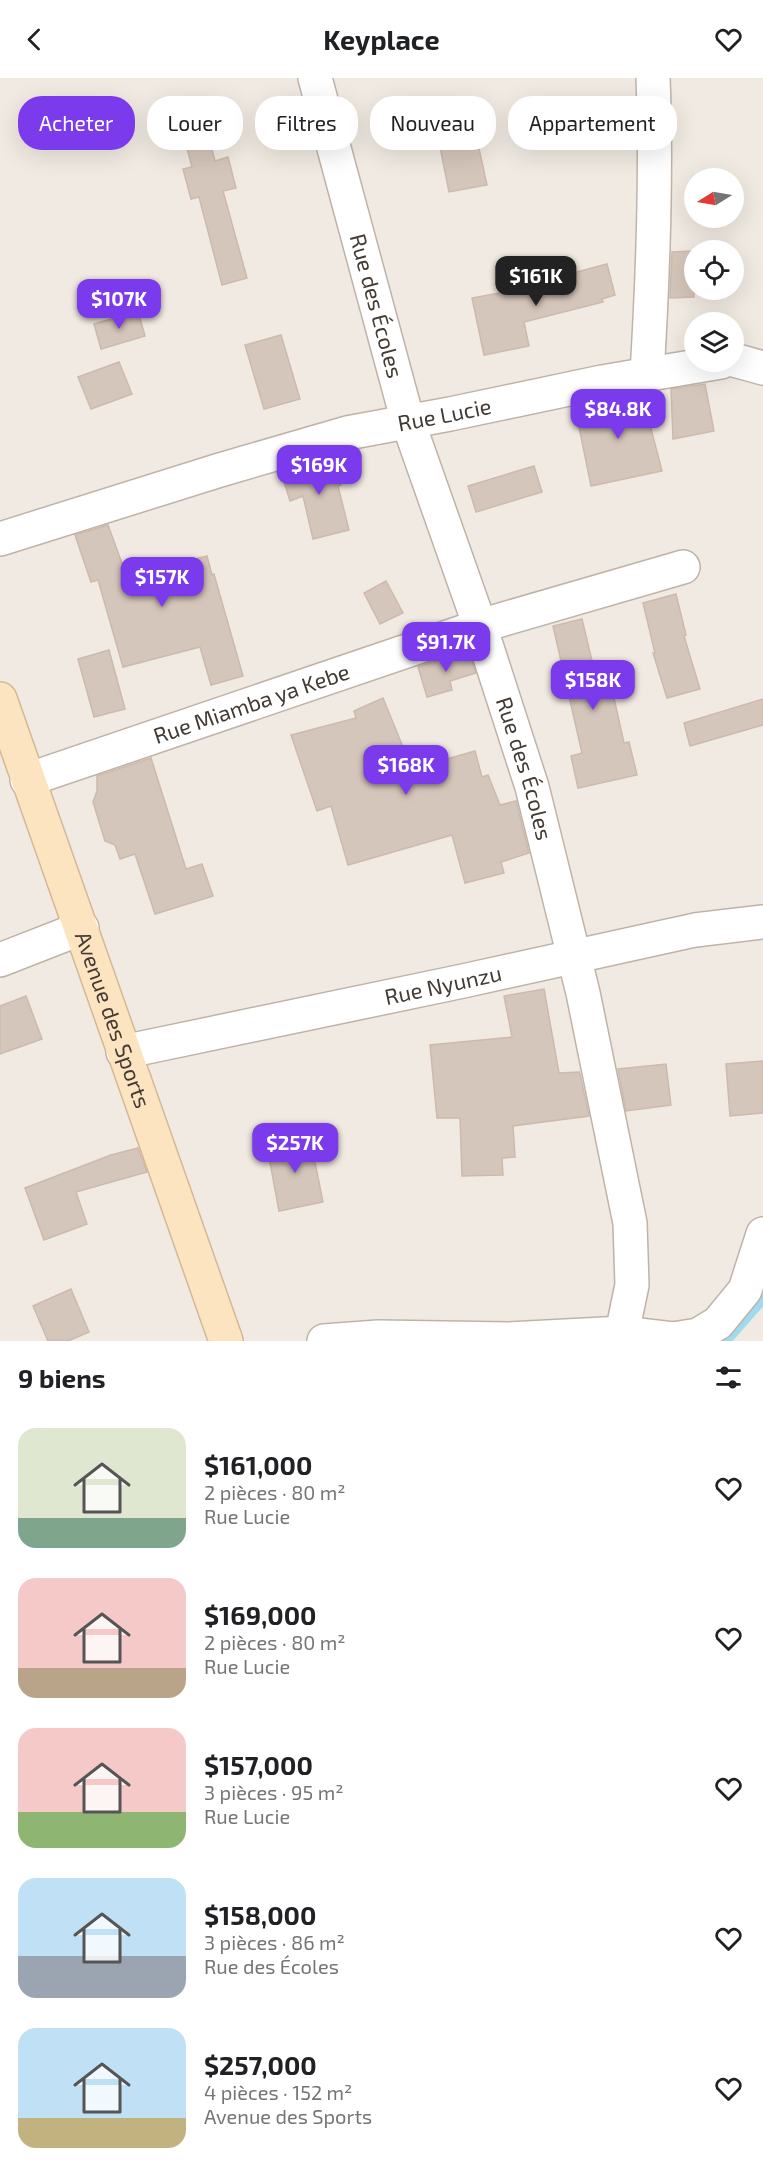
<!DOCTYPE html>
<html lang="fr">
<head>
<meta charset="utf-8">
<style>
  body { margin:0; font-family:"Exo 2",sans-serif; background:#f6f6f6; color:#202124; height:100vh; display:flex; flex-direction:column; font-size:22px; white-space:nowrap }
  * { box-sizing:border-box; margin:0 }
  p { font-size:20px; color:#757577 }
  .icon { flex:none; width:33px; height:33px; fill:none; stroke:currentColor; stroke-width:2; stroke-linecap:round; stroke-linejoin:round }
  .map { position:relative; height:1263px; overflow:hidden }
  .details { display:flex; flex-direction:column; background:#fff; flex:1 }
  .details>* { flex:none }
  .top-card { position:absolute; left:18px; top:18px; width:728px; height:54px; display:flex; gap:12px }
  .needle { width:39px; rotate:259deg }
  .fabs { position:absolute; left:684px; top:90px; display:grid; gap:12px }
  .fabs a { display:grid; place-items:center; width:60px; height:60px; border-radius:50%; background:#fff; box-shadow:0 6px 24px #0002; font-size:30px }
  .price { position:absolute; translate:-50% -51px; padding:0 14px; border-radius:12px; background:#7c3aed; color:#fff; font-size:20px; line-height:39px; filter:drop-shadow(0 2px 3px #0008) }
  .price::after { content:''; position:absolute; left:50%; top:36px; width:18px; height:14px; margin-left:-9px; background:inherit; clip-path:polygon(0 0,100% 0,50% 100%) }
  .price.on { background:#222; color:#fff }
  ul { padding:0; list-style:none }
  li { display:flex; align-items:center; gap:18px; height:150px; padding:0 18px }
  li span { display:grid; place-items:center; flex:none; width:168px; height:120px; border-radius:18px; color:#555 }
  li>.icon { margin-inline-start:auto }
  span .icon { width:72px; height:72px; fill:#fffc; stroke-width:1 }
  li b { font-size:26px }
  h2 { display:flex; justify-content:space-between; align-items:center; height:72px; padding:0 18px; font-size:26px }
  .tag { padding:0 21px; border-radius:24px; background:#fff; box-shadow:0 6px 24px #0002; font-size:21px; line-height:54px }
  .tag.on { background:#7c3aed; color:#fff }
  header { display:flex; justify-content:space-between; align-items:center; height:78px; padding:0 18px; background:#fff; font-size:27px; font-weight:700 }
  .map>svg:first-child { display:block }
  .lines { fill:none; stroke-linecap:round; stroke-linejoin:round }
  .stream { stroke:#9edbee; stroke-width:10 }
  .building { fill:#d5c6bb; stroke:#cdbaac; stroke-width:1.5 }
  .street-casing { stroke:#bfb3a8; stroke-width:36 }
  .secondary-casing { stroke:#d4b894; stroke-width:36 }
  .street { stroke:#fff; stroke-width:33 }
  .secondary { stroke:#fde4c0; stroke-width:33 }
  .labels { text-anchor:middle; stroke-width:6; stroke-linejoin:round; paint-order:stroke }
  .street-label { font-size:22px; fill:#423a33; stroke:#fff }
</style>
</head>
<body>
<header><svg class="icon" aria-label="back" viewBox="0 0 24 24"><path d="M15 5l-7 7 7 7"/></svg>Keyplace<svg class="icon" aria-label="heart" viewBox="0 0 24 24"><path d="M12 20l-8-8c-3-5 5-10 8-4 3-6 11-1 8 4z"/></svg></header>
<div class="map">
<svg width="763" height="1263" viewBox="0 0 763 1263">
  <rect width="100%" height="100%" fill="#f1eae2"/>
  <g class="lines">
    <polyline class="stream" points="726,1263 763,1221"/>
  </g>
  <g class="building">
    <polygon points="207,53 215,83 228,79 236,110 223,113 247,200 222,207 199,119 191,121 183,91 192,89 184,59"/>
    <polygon points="476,57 487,107 449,114 439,64"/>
    <polygon points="694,173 694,219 670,220 672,174"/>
    <polygon points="607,186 615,217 602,221 603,224 524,244 529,268 484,277 472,220 559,204 558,199"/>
    <polygon points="138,233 145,258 101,271 94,246"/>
    <polygon points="281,257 300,321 264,331 245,267"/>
    <polygon points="119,284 132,316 91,331 78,299"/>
    <polygon points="705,306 714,353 673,361 671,311"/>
    <polygon points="642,316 662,393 591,408 575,329"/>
    <polygon points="333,379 341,407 338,408 349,452 313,461 303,418 290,423 281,394"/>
    <polygon points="534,388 542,414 476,434 468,408"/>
    <polygon points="108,447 127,499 207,478 212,497 214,496 243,598 211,607 200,569 123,589 98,502 91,504 75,457"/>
    <polygon points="386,503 403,535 380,546 364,515"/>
    <polygon points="676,516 686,557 684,558 700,611 667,620 653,575 655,575 643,525"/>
    <polygon points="582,541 593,587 606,584 624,665 629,664 637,697 578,710 571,678 582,675 553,548"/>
    <polygon points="109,572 125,631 94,639 78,581"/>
    <polygon points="468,572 476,595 450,603 452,612 427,619 418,589"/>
    <polygon points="383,620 412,691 475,673 482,699 488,697 500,727 516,723 529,775 501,784 504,795 465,805 452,757 348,787 331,728 317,733 291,657 356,640 354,633"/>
    <polygon points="763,621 763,647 690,668 684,645"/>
    <polygon points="151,680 186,791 202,786 213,818 155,836 135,776 120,781 115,767 105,763 93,724 97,713 97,698"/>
    <polygon points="544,911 559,995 579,994 580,996 589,1038 513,1048 515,1079 502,1080 503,1097 462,1098 460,1040 437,1040 430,967 512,959 504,918"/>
    <polygon points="26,918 42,961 0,976 0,928"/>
    <polygon points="763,983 763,1035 730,1038 726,986"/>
    <polygon points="666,986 671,1027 626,1033 618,991"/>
    <polygon points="310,1060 323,1124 279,1133 267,1068"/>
    <polygon points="138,1070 147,1094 76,1114 87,1146 44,1162 25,1110 111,1077"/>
    <polygon points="71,1211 89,1254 68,1263 48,1263 33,1228"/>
  </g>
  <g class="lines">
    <defs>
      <g id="street">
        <path id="s1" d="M 315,0 L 408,344 L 480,548 L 532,709 L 583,915 L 630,1145 L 632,1207 L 622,1255"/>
        <polyline points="734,282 763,290"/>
        <path d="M 647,296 C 653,197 657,99 653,0"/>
        <path id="s2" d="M 0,461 L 220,392 L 347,355 L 450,336 L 602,304 L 721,284"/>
        <path id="s3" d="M 27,702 L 480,548 L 683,489"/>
        <polyline points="0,882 82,850"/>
        <path id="s4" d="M 123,974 L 463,903 L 695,852 L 763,844"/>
        <polyline points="324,1263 378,1259 509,1261 622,1255 673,1261 698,1257 718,1245 745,1212 763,1156"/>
      </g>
      <g id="secondary">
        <path id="s5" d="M 0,621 L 226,1263"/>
      </g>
    </defs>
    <use href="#street" class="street-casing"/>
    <use href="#secondary" class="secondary-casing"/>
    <use href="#street" class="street"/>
    <use href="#secondary" class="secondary"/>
  </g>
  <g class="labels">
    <g class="street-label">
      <text dy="8" stroke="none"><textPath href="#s1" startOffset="236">Rue des Écoles</textPath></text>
      <text dy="8" stroke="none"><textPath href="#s2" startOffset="462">Rue Lucie</textPath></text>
      <text dy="8" stroke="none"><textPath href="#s3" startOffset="237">Rue Miamba ya Kebe</textPath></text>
      <text dy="8" stroke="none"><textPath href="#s1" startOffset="722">Rue des Écoles</textPath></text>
      <text dy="8" stroke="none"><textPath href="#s4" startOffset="327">Rue Nyunzu</textPath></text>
      <text dy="8" stroke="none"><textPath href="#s5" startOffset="340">Avenue des Sports</textPath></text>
    </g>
  </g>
</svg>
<div class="fabs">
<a><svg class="needle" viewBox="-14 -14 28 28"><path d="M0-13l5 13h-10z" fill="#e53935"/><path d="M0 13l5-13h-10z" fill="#757577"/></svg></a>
<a><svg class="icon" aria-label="locate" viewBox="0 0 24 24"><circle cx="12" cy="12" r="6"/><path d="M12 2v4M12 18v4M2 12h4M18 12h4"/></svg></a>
<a><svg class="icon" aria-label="layers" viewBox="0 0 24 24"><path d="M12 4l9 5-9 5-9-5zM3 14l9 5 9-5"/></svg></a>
</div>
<b class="price on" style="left:536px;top:229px">$161K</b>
<b class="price" style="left:119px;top:252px">$107K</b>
<b class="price" style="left:618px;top:362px">$84.8K</b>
<b class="price" style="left:319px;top:418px">$169K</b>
<b class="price" style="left:162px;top:530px">$157K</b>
<b class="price" style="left:446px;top:595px">$91.7K</b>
<b class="price" style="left:593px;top:633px">$158K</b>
<b class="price" style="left:406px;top:718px">$168K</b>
<b class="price" style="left:295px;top:1096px">$257K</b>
<div class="top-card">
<a class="tag on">Acheter</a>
<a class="tag">Louer</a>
<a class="tag">Filtres</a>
<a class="tag">Nouveau</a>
<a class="tag">Appartement</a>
</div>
</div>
<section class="details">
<h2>9 biens<svg class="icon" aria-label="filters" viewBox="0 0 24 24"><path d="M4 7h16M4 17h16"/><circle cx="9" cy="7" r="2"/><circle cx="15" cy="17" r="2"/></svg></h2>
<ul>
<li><span style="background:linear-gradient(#dfe7d0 75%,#7fa58c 0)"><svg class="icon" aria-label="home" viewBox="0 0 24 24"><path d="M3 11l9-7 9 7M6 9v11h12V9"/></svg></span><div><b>$161,000</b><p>2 pièces · 80 m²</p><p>Rue Lucie</p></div><svg class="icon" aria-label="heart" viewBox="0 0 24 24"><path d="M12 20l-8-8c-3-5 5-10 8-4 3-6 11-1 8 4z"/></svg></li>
<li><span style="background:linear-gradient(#f6c9c9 75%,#b9a48a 0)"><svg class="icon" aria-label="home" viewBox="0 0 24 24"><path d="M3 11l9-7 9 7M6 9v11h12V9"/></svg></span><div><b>$169,000</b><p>2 pièces · 80 m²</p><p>Rue Lucie</p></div><svg class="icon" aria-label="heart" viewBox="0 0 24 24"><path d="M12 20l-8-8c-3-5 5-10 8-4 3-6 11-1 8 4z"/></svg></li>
<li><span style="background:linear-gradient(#f6c9c9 70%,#8fb573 0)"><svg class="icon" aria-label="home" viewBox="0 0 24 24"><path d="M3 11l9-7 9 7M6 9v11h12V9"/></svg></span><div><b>$157,000</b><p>3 pièces · 95 m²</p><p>Rue Lucie</p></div><svg class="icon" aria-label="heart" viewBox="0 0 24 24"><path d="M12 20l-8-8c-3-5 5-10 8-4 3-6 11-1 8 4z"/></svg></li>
<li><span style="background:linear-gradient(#bfe0f5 65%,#9aa5b1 0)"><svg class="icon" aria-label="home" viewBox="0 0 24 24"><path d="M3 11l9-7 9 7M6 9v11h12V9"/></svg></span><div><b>$158,000</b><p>3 pièces · 86 m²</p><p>Rue des Écoles</p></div><svg class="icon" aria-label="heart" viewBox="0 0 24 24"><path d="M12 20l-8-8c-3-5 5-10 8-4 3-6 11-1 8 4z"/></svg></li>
<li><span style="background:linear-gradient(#bfe0f5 75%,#c2b280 0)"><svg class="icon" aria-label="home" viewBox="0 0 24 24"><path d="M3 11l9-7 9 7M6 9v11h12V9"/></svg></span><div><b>$257,000</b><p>4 pièces · 152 m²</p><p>Avenue des Sports</p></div><svg class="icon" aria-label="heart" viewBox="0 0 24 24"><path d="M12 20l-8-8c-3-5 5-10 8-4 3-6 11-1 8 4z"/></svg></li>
</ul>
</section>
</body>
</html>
